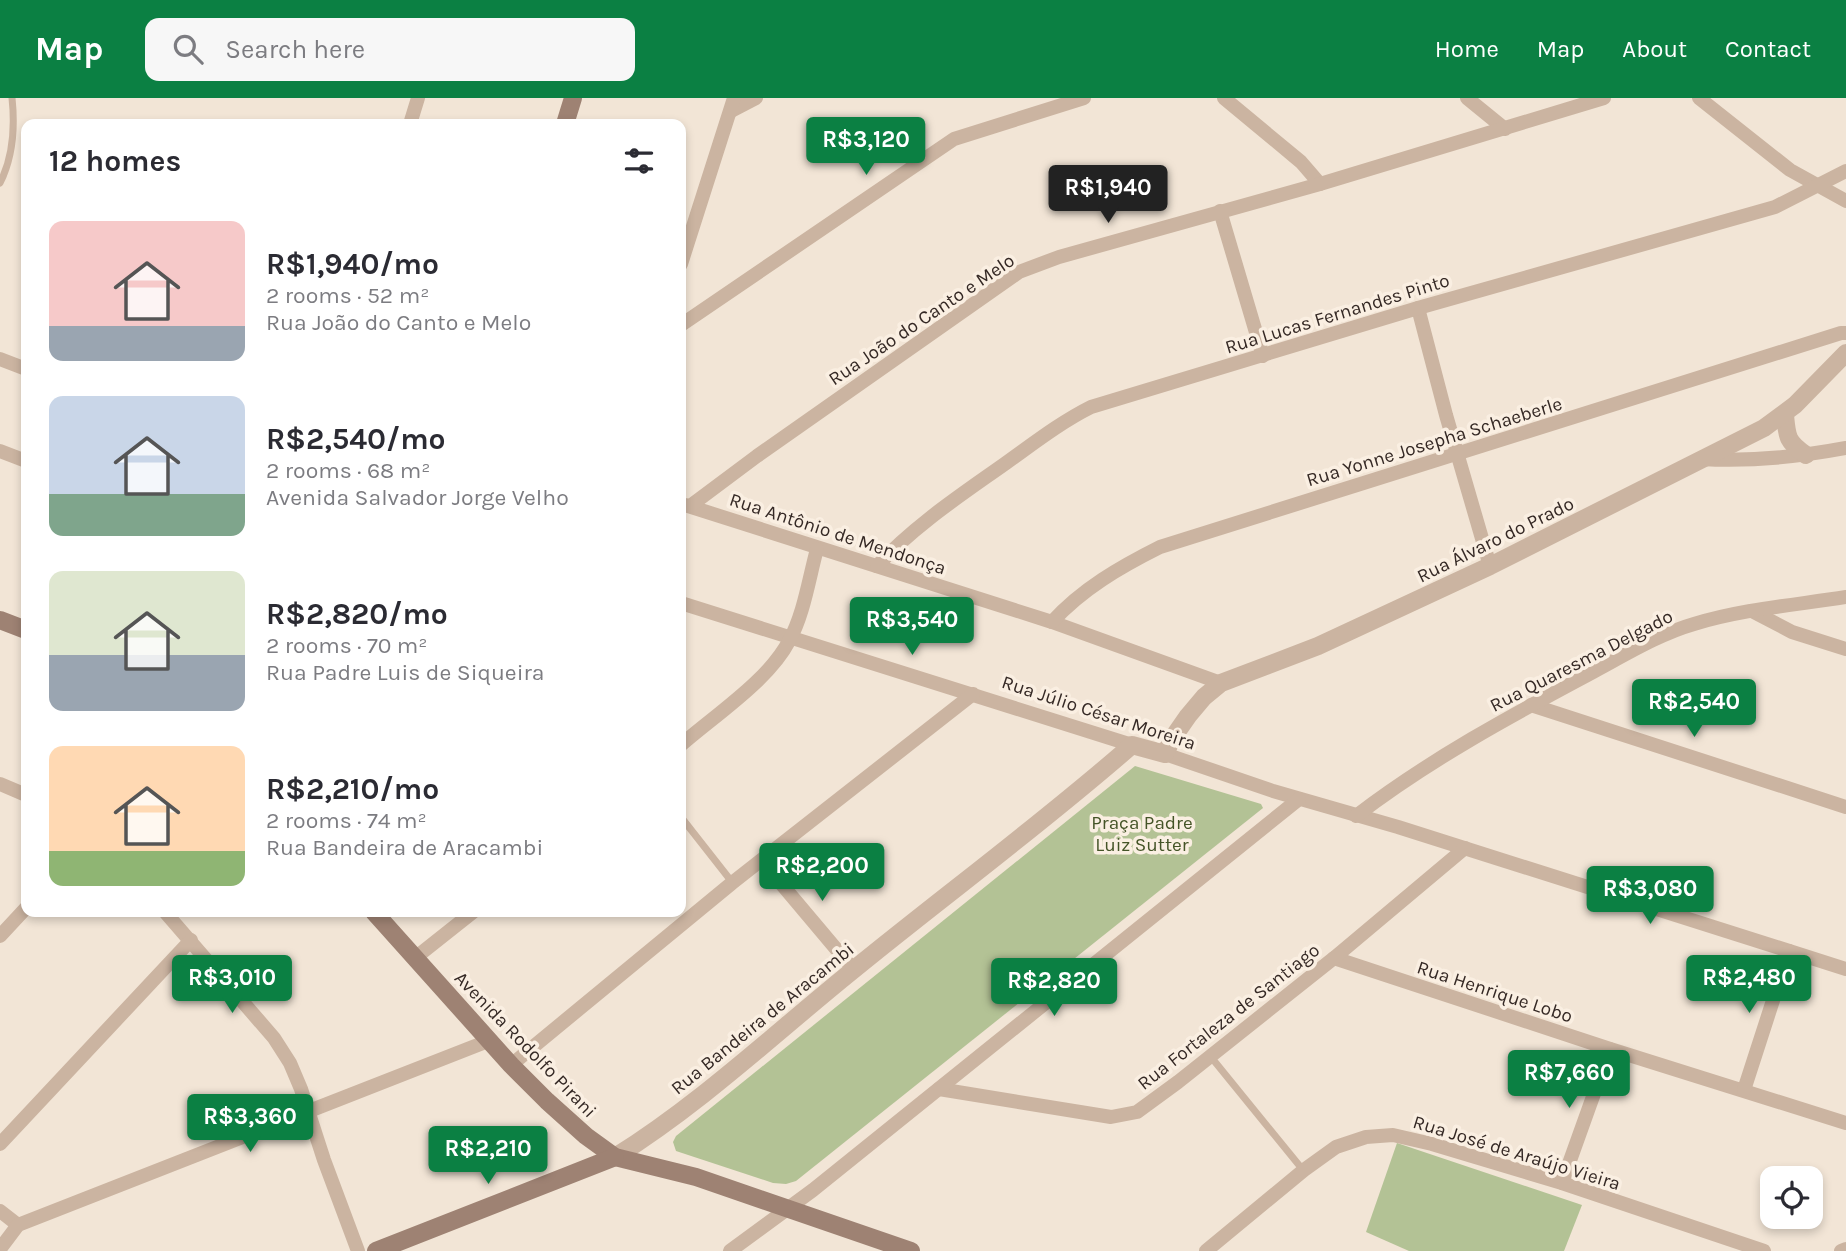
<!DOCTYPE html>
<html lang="en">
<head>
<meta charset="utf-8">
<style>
  body { margin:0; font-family:Karla,sans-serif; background:#f7f7f7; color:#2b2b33; height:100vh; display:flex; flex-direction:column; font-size:26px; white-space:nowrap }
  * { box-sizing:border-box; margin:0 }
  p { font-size:23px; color:#7c7c81 }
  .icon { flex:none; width:38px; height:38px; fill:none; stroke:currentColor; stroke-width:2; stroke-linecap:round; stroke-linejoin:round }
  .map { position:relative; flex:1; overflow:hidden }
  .panel { position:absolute; left:21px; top:21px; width:665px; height:798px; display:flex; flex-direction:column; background:#fff; border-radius:14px; box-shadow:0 4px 10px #0003 }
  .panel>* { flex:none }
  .controls { position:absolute; left:1760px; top:1068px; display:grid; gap:14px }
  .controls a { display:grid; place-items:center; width:63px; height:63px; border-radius:14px; background:#fff; box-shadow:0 4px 10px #0003; font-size:35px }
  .price { position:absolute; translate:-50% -60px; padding:0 16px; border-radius:7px; background:#0b8043; color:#fff; font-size:23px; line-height:46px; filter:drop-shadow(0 2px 4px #0008) }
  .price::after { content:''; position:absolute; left:50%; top:42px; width:21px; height:16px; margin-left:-10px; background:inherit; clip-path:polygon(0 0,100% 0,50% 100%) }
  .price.on { background:#222; color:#fff }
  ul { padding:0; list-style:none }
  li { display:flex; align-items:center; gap:21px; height:175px; padding:0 28px }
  li span { display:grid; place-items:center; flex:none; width:196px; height:140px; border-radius:14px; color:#555 }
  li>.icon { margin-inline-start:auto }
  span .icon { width:84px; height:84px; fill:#fffc; stroke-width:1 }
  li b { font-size:30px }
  h2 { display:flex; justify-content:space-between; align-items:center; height:84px; padding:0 28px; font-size:30px }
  header { display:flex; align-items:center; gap:42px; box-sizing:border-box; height:98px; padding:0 35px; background:#0b8043; color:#fff }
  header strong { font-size:33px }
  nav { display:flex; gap:38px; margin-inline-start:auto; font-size:24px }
  .search { width:490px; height:63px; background:#f7f7f7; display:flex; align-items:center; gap:18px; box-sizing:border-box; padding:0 24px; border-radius:14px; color:#7c7c81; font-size:26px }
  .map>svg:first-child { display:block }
  .green { fill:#b3c295 }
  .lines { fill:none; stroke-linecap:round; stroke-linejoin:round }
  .service { stroke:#cbb4a1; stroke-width:7 }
  .minor { stroke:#cbb4a1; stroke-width:14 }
  .tertiary { stroke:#cbb4a1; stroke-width:18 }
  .secondary { stroke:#9e8273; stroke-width:18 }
  .labels { text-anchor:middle; stroke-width:7; stroke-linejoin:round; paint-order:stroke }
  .street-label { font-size:19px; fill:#352925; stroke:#faefe2 }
  .park-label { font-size:19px; fill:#445427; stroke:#faefe2 }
</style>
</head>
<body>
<header>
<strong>Map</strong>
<div class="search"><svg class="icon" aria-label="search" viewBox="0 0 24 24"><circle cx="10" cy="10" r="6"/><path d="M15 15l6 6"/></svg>Search here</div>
<nav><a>Home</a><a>Map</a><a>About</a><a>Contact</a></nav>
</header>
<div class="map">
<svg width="1846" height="1153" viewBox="0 0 1846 1153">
  <rect width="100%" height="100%" fill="#f2e5d6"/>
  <g class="green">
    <polygon points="1135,668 1261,706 1263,710 796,1083 786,1086 773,1085 676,1053 673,1044 676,1038"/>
    <polygon points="1397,1045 1582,1107 1564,1153 1409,1153 1366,1134"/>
  </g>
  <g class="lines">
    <g class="service">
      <path d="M 0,85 C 13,59 15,28 12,0"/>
      <polyline points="681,719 732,784"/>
      <polyline points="1211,959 1303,1072"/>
    </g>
    <g class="minor">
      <polyline points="1224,0 1301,64 1320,86"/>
      <polyline points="1467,0 1505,31"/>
      <polyline points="1699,0 1790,72 1846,103"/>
      <polyline points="731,13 756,0"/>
      <polyline points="410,26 418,0"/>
      <polyline points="1220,113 1263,258"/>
      <polyline points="681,166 734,0"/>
      <polyline points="1418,210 1446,317 1490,468"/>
      <polyline points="681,227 954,41 1084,0"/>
      <polyline points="0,261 26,271"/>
      <polyline points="0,353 26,363"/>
      <path d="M 1702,361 C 1751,364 1798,359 1846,350"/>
      <polyline points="685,407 1052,524 1221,585"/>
      <polyline points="690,408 757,358 1019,174 1059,159 1320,86 1604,0"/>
      <path d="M 877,468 C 915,427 961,397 1006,365 C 1034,345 1061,324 1091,309 L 1418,210 L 1775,109 L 1846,73"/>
      <polyline points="681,505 1132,647"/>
      <polyline points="1752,513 1792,534 1846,551"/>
      <path d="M 1052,524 C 1082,491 1120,469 1160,449 L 1841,235 L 1846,235"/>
      <polyline points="1531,607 1846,709"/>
      <path d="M 681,647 C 714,618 769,582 789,543 C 804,516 809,480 817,451"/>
      <polyline points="1165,656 1273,693 1398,729 1846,871"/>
      <polyline points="0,686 26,697"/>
      <path d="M 1356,718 C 1429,662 1512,617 1593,574 C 1625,557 1659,536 1694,526 C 1743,511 1795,507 1846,499"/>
      <polyline points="762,763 853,871"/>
      <polyline points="165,814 274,940 290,965 301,991 324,1062 358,1153"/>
      <polyline points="0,838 26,810"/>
      <polyline points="415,860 473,814"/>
      <polyline points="1334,860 1610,951 1846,1025"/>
      <polyline points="511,967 732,785 973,596"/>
      <polyline points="939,991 1111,1019 1137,1014 1178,984 1334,860 1465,750"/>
      <polyline points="1744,992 1789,853"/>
      <polyline points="0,1046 191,842"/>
      <polyline points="1562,1085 1610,951"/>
      <polyline points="0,1113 18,1127"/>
      <polyline points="0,1151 18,1127 488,943"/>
      <polyline points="730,1153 813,1092 1299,701"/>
      <polyline points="1206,1153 1304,1072 1336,1049 1366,1039 1393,1037 1432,1046 1562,1085 1764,1153"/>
      <polyline points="1841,1153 1846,1151"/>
    </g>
    <g class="tertiary">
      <path d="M 1785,317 C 1787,339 1787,344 1806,357"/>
      <path d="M 615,1059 C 700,1006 774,936 852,873 C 945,797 1042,726 1132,647 L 1165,656 L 1172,641 L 1188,618 L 1204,599 L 1221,585 L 1318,548 L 1490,468 L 1764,330 L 1795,307 L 1846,255"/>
    </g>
    <g class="secondary">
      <polyline points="565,26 573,0"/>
      <polyline points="0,522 26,532"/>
      <polyline points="374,814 511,967 547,1003 586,1038 615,1059 696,1079 911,1153"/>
      <polyline points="376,1153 615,1059"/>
    </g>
  </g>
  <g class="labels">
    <g class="street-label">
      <text transform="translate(1337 215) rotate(-17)" y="7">Rua Lucas Fernandes Pinto</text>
      <text transform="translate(921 221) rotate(-34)" y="7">Rua João do Canto e Melo</text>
      <text transform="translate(1434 343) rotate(-17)" y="7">Rua Yonne Josepha Schaeberle</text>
      <text transform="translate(838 435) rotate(18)" y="7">Rua Antônio de Mendonça</text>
      <text transform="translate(1495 441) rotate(-26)" y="7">Rua Álvaro do Prado</text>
      <text transform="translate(1581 562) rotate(-27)" y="7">Rua Quaresma Delgado</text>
      <text transform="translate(1099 614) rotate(18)" y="7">Rua Júlio César Moreira</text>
      <text transform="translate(1495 893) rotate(18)" y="7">Rua Henrique Lobo</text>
      <text transform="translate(1228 918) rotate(-38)" y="7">Rua Fortaleza de Santiago</text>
      <text transform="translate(762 920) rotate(-39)" y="7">Rua Bandeira de Aracambi</text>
      <text transform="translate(526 946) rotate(46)" y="7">Avenida Rodolfo Pirani</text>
      <text transform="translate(1517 1054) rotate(17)" y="7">Rua José de Araújo Vieira</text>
    </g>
    <g class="park-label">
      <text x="1142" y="731">Praça Padre<tspan x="1142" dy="22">Luiz Sutter</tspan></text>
    </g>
  </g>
</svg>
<div class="controls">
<a><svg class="icon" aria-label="locate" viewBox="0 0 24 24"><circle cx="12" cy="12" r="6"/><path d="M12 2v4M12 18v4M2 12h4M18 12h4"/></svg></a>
</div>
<b class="price" style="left:866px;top:79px">R$3,120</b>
<b class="price on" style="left:1108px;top:127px">R$1,940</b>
<b class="price" style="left:912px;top:559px">R$3,540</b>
<b class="price" style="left:1694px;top:641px">R$2,540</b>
<b class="price" style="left:822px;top:805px">R$2,200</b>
<b class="price" style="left:1650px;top:828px">R$3,080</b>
<b class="price" style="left:232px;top:917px">R$3,010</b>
<b class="price" style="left:1749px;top:917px">R$2,480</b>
<b class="price" style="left:1054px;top:920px">R$2,820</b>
<b class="price" style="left:1569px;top:1012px">R$7,660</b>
<b class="price" style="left:250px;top:1056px">R$3,360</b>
<b class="price" style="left:488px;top:1088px">R$2,210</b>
<section class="panel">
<h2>12 homes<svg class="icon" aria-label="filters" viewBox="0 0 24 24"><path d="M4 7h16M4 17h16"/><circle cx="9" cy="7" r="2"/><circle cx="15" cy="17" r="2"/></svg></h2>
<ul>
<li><span style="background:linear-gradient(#f6c9c9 75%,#9aa5b1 0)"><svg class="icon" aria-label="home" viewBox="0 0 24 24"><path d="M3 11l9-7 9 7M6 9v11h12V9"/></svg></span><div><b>R$1,940/mo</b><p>2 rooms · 52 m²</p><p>Rua João do Canto e Melo</p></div></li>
<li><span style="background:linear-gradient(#c9d6e8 70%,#7fa58c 0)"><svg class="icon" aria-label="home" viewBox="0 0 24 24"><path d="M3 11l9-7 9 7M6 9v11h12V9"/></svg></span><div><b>R$2,540/mo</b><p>2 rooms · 68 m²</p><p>Avenida Salvador Jorge Velho</p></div></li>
<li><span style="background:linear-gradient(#dfe7d0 60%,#9aa5b1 0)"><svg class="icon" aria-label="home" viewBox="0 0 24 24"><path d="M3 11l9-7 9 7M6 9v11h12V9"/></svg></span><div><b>R$2,820/mo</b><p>2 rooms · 70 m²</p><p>Rua Padre Luis de Siqueira</p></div></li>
<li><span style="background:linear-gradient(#ffd9b3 75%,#8fb573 0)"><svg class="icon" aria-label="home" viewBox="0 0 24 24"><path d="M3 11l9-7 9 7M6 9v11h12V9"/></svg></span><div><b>R$2,210/mo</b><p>2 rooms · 74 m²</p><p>Rua Bandeira de Aracambi</p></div></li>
</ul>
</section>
</div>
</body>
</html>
